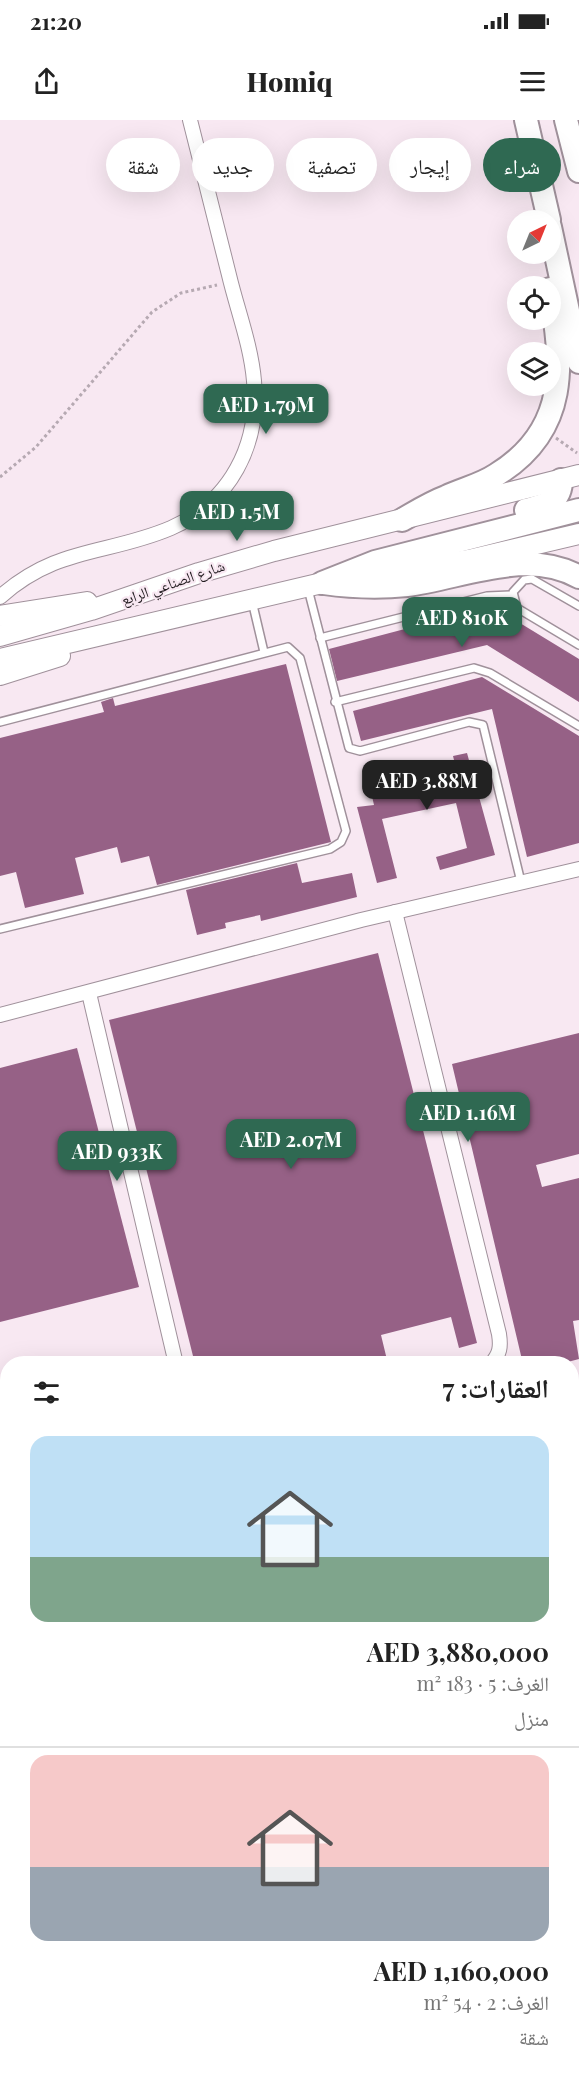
<!DOCTYPE html>
<html lang="ar">
<head>
<meta charset="utf-8">
<style>
  body { margin:0; font-family:"Playfair Display","Noto Naskh Arabic",serif; background:#f6f6f6; color:#222; direction:rtl; height:100vh; display:flex; flex-direction:column; font-size:22px; white-space:nowrap }
  * { box-sizing:border-box; margin:0 }
  p { font-size:20px; color:#767676 }
  .icon { flex:none; width:33px; height:33px; fill:none; stroke:currentColor; stroke-width:2; stroke-linecap:round; stroke-linejoin:round }
  .map { position:relative; flex:1; overflow:hidden; direction:ltr }
  .drawer { position:absolute; left:0px; top:1236px; width:579px; height:720px; display:flex; flex-direction:column; background:#fff; border-radius:24px 24px 0 0; box-shadow:0 6px 24px #0002; direction:rtl }
  .drawer>* { flex:none }
  .banner { position:absolute; left:18px; top:18px; width:543px; height:54px; direction:rtl; display:flex; gap:12px }
  .needle { width:39px; rotate:43deg }
  .tools { position:absolute; left:507px; top:90px; display:grid; gap:12px }
  .tools a { display:grid; place-items:center; width:54px; height:54px; border-radius:50%; background:#fff; box-shadow:0 6px 24px #0002; font-size:30px }
  .price { position:absolute; translate:-50% -51px; padding:0 14px; border-radius:12px; background:#2f6952; color:#fff; font-size:20px; line-height:39px; filter:drop-shadow(0 2px 3px #0008) }
  .price::after { content:''; position:absolute; left:50%; top:36px; width:18px; height:14px; margin-left:-9px; background:inherit; clip-path:polygon(0 0,100% 0,50% 100%) }
  .price.on { background:#222; color:#fff }
  ul { padding:0; list-style:none }
  li { display:grid; align-content:center; gap:12px; height:318px; padding:0 30px }
  li+li { border-top:2px solid #e0e0e0 }
  li span { display:grid; place-items:center; height:186px; border-radius:18px; color:#555 }
  li>.icon { margin-inline-start:auto }
  span .icon { width:108px; height:108px; fill:#fffc; stroke-width:1 }
  li b { font-size:26px }
  h2 { display:flex; justify-content:space-between; align-items:center; height:72px; padding:0 30px; font-size:26px }
  .chip { padding:0 21px; border-radius:27px; background:#fff; box-shadow:0 6px 24px #0002; font-size:21px; line-height:54px }
  .chip.on { background:#2f6952; color:#fff }
  .status { display:flex; justify-content:space-between; align-items:center; height:42px; padding:0 30px; background:#fff; direction:ltr }
  .status svg { height:16px; fill:currentColor }
  header { display:flex; justify-content:space-between; align-items:center; height:78px; padding:0 30px; background:#fff; font-size:27px; font-weight:800 }
  .map>svg:first-child { display:block }
  .building { fill:#966186 }
  .lines { fill:none; stroke-linecap:round; stroke-linejoin:round }
  .service-casing { stroke:#a0919b; stroke-width:10 }
  .minor-casing { stroke:#a0919b; stroke-width:16 }
  .secondary-casing { stroke:#a0919b; stroke-width:22 }
  .primary-casing { stroke:#a0919b; stroke-width:26 }
  .path { stroke:#b6a9b2; stroke-width:3; stroke-dasharray:3 3; stroke-linecap:butt }
  .service { stroke:#fff; stroke-width:7 }
  .minor { stroke:#fff; stroke-width:14 }
  .secondary { stroke:#fff; stroke-width:20 }
  .primary { stroke:#fff; stroke-width:22 }
  .labels { text-anchor:middle; stroke-width:4.5; stroke-linejoin:round; paint-order:stroke }
  .street-label { font-size:15px; fill:#211b1f; stroke:#f8e8f2 }
</style>
</head>
<body>
<div class="status"><b>21:20</b><svg viewBox="0 0 49 12"><path d="M0 12V9h3v3zM5 12V6h3v6zM10 12V3h3v9zM15 12V0h3v12zM26 1h20v11H26zM47 4h2v5h-2z"/></svg></div>
<header><svg class="icon" aria-label="menu" viewBox="0 0 24 24"><path d="M4 6h16M4 12h16M4 18h16"/></svg>Homiq<svg class="icon" aria-label="share" viewBox="0 0 24 24"><path d="M12 15V3M7 8l5-5 5 5M5 13v7h14v-7"/></svg></header>
<div class="map">
<svg width="579" height="1956" viewBox="0 0 579 1956">
  <rect width="100%" height="100%" fill="#f8e8f2"/>
  <g class="building">
    <polygon points="492,486 579,539 579,582 487,525 337,561 329,529"/>
    <polygon points="286,544 331,722 157,765 149,736 121,743 117,727 75,738 84,774 25,788 16,752 0,756 0,618 104,592 101,582 113,578 115,586"/>
    <polygon points="482,557 579,616 579,723 527,737 492,589 361,621 353,591"/>
    <polygon points="467,633 495,735 440,750 436,737 467,728 456,683 382,699 397,758 377,763 357,687 374,685 371,672 391,668 387,644 405,640 407,652 454,640 453,636"/>
    <polygon points="297,743 302,763 352,753 357,777 261,801 260,795 225,803 226,808 197,815 186,770"/>
    <polygon points="378,833 477,1223 459,1228 451,1197 381,1215 388,1244 195,1244 109,900"/>
    <polygon points="579,913 579,1034 536,1045 542,1067 579,1058 579,1200 573,1201 579,1239 560,1244 523,1244 452,944"/>
    <polygon points="77,928 139,1167 0,1202 0,948"/>
  </g>
  <g class="lines">
    <defs>
      <g id="service">
        <polyline points="308,469 349,628 360,631 469,602 483,605 521,762"/>
        <polyline points="252,481 264,532"/>
        <polyline points="579,486 532,459 524,460 513,472 517,488 579,525"/>
        <polyline points="320,518 487,476 513,475"/>
        <polyline points="335,582 474,548 490,553 579,606"/>
        <polyline points="0,602 288,527 300,538 346,711 341,722 330,729 0,809"/>
        <polyline points="228,1948 230,1956"/>
      </g>
      <g id="minor">
        <path d="M 0,477 C 57,426 108,435 171,408 C 230,382 260,325 254,261 C 251,225 237,189 229,155 C 216,103 203,52 190,0"/>
        <path d="M 395,792 L 499,1214 C 501,1227 500,1234 491,1244"/>
        <polyline points="89,873 176,1244"/>
        <polyline points="0,895 361,800 579,749"/>
        <polyline points="0,1445 8,1444"/>
        <polyline points="572,1634 579,1633"/>
        <polyline points="0,1767 8,1765"/>
      </g>
      <g id="secondary">
        <polyline points="0,496 87,482"/>
        <polyline points="0,516 91,490 199,453 274,431 579,355"/>
        <polyline points="0,539 322,463 469,440 579,414"/>
        <polyline points="0,555 60,536"/>
      </g>
      <g id="primary">
        <polyline points="526,0 549,100"/>
        <polyline points="566,0 579,51"/>
        <polyline points="550,107 579,242"/>
        <path d="M 526,390 C 545,385 561,383 561,360"/>
        <path d="M 402,400 C 416,392 430,383 446,377 C 463,369 481,365 496,355 C 570,310 563,243 550,169"/>
        <polyline points="322,463 375,442 579,390"/>
        <path d="M 324,463 C 352,467 379,468 407,465 C 462,458 527,427 579,457"/>
      </g>
    </defs>
    <use href="#service" class="service-casing"/>
    <use href="#minor" class="minor-casing"/>
    <use href="#secondary" class="secondary-casing"/>
    <use href="#primary" class="primary-casing"/>
    <g class="path">
      <polyline points="556,318 577,333"/>
      <polyline points="0,357 36,327 152,192 181,173 217,165"/>
    </g>
    <use href="#service" class="service"/>
    <use href="#minor" class="minor"/>
    <use href="#secondary" class="secondary"/>
    <use href="#primary" class="primary"/>
  </g>
  <g class="labels">
    <g class="street-label">
      <text transform="translate(173 463) rotate(-19)" y="5">شارع الصناعي الرابع</text>
    </g>
  </g>
</svg>
<div class="tools">
<a><svg class="needle" viewBox="-14 -14 28 28"><path d="M0-13l5 13h-10z" fill="#e53935"/><path d="M0 13l5-13h-10z" fill="#767676"/></svg></a>
<a><svg class="icon" aria-label="locate" viewBox="0 0 24 24"><circle cx="12" cy="12" r="6"/><path d="M12 2v4M12 18v4M2 12h4M18 12h4"/></svg></a>
<a><svg class="icon" aria-label="layers" viewBox="0 0 24 24"><path d="M12 4l9 5-9 5-9-5zM3 14l9 5 9-5"/></svg></a>
</div>
<b class="price" style="left:266px;top:315px">AED 1.79M</b>
<b class="price" style="left:237px;top:422px">AED 1.5M</b>
<b class="price" style="left:462px;top:528px">AED 810K</b>
<b class="price on" style="left:427px;top:691px">AED 3.88M</b>
<b class="price" style="left:468px;top:1023px">AED 1.16M</b>
<b class="price" style="left:291px;top:1050px">AED 2.07M</b>
<b class="price" style="left:117px;top:1062px">AED 933K</b>
<div class="banner">
<a class="chip on">شراء</a>
<a class="chip">إيجار</a>
<a class="chip">تصفية</a>
<a class="chip">جديد</a>
<a class="chip">شقة</a>
</div>
<section class="drawer">
<h2>العقارات: 7<svg class="icon" aria-label="filters" viewBox="0 0 24 24"><path d="M4 7h16M4 17h16"/><circle cx="9" cy="7" r="2"/><circle cx="15" cy="17" r="2"/></svg></h2>
<ul>
<li><span style="background:linear-gradient(#bfe0f5 65%,#7fa58c 0)"><svg class="icon" aria-label="home" viewBox="0 0 24 24"><path d="M3 11l9-7 9 7M6 9v11h12V9"/></svg></span><div><b>AED 3,880,000</b><p>الغرف: 5 · 183 m²</p><p>منزل</p></div></li>
<li><span style="background:linear-gradient(#f6c9c9 60%,#9aa5b1 0)"><svg class="icon" aria-label="home" viewBox="0 0 24 24"><path d="M3 11l9-7 9 7M6 9v11h12V9"/></svg></span><div><b>AED 1,160,000</b><p>الغرف: 2 · 54 m²</p><p>شقة</p></div></li>
</ul>
</section>
</div>
</body>
</html>
